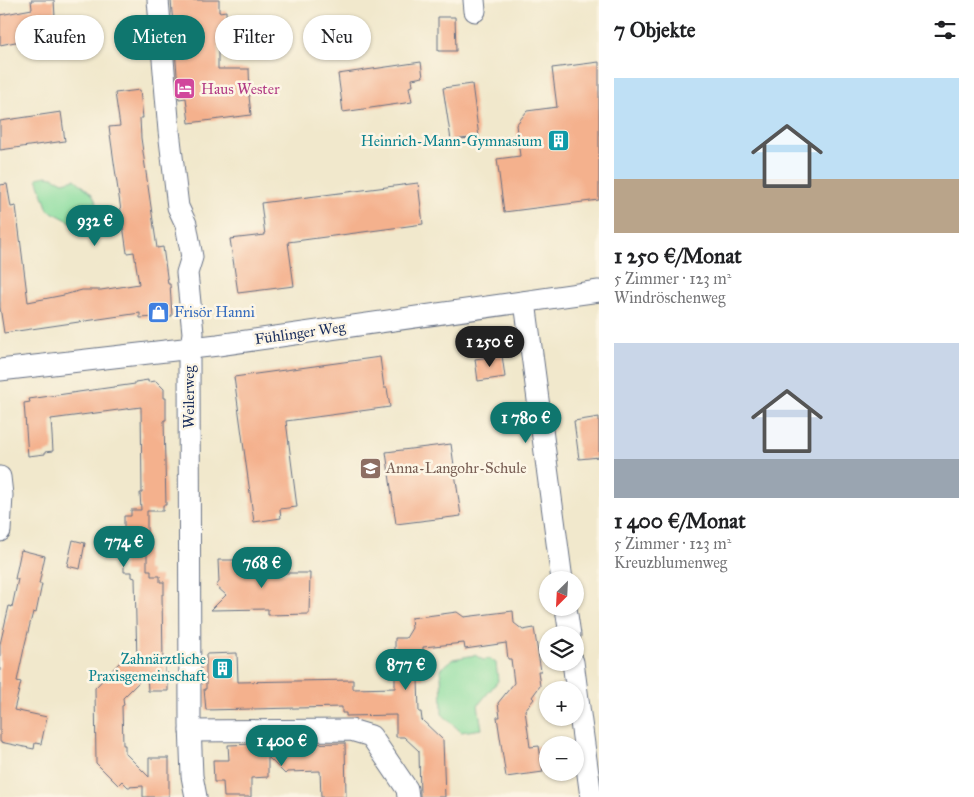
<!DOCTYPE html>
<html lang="de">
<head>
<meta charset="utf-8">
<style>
  body { margin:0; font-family:"IM FELL Great Primer",serif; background:#f2f2f2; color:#202124; height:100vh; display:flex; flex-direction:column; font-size:19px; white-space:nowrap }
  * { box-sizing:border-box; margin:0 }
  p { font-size:16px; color:#757577 }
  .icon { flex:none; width:28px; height:28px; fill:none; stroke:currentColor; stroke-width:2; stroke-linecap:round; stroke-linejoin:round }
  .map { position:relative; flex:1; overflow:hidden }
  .drawer { display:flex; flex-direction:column; background:#fff; width:375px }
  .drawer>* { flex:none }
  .guide { position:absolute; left:15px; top:15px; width:475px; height:45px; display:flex; gap:10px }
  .needle { width:32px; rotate:204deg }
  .controls { position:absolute; left:539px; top:571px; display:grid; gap:10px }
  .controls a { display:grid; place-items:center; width:45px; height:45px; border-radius:50%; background:#fff; box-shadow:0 1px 4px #0004; font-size:25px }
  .price { position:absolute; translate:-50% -42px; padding:0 11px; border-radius:18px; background:#0f766e; color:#fff; font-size:16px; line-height:32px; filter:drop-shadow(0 1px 2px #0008) }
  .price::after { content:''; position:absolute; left:50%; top:30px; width:15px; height:11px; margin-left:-8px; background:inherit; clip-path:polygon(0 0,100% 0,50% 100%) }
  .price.active { background:#222; color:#fff }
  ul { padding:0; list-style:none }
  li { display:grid; align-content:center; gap:10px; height:265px; padding:0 15px }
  li span { display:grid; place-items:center; height:155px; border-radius:0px; color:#555 }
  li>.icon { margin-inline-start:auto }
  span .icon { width:90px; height:90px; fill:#fffc; stroke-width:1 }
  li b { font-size:21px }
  h2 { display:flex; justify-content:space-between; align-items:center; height:60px; padding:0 15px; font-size:21px }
  .tag { padding:0 18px; border-radius:22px; background:#fff; box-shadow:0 1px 4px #0004; font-size:18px; line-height:45px }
  .tag.active { background:#0f766e; color:#fff }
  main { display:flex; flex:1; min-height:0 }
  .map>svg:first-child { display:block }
  .green { fill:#8add9f; stroke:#52867e }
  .building { fill:#f4b18d }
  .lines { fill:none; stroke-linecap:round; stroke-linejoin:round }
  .minor-casing { stroke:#667084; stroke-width:23 }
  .minor { stroke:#fff; stroke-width:21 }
  .labels { text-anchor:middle; stroke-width:5; stroke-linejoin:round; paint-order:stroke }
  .hotel-label { font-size:15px; fill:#b23c85; stroke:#fcf5e5; text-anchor:start }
  .culture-label { font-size:15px; fill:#0d838f; stroke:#fcf5e5; text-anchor:end }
  .shop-label { font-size:15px; fill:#366cbe; stroke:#fcf5e5; text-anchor:start }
  .street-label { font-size:15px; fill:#1b2f5e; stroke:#fcf5e5 }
  .education-label { font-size:15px; fill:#785e54; stroke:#fcf5e5; text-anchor:start }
</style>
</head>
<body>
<main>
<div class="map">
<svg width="599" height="797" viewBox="0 0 599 797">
  <rect width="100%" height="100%" fill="#fcf5e5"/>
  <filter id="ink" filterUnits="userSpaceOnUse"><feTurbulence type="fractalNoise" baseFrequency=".02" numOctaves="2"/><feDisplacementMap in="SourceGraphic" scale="10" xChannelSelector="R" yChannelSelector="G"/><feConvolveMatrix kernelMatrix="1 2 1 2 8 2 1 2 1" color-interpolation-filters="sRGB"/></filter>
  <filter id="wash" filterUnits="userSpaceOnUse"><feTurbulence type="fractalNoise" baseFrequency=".0096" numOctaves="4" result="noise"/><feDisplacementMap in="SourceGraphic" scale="20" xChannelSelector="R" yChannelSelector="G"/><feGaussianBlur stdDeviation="1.12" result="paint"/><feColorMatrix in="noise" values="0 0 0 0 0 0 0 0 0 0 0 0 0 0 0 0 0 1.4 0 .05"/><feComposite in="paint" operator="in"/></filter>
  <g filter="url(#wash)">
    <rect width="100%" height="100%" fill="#f1e8cc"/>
    <g class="green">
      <path d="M 46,176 L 53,177 L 63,182 L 75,179 C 91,194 96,192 98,215 L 89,226 L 75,224 L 48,210 L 37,178 Z"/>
      <polygon points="475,655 483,660 490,659 496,663 498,681 478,705 482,729 461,732 442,714 441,669 453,659"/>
    </g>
    <g id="blocks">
      <g class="building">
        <polygon points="31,0 54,0 56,34 0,45 0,15 32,9"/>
        <polygon points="171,0 219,0 219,12 226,11 227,40 218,41 218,69 249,69 250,96 249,96 251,115 189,123 186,98 179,99"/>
        <polygon points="438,17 455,17 456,51 438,51"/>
        <polygon points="421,62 423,77 412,79 413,86 409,87 412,102 343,112 338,74"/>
        <polygon points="599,62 599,200 504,212 497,159 520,156 516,125 527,111 557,107 552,68"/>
        <polygon points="472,84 479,137 451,140 443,88"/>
        <polygon points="140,90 143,118 140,118 141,138 157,248 163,247 168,284 170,284 172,316 140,318 140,313 4,333 0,307 0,185 7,184 11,207 16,206 28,302 64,295 82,290 101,290 139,284 134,252 127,253 109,127 120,126 115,93"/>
        <polygon points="61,112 65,141 0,150 0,121"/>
        <polygon points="418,183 423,224 288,242 294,286 238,293 230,239 265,235 261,203"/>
        <polygon points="502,355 505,377 478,381 475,359"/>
        <polygon points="380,357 384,388 387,388 390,407 286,421 297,507 280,509 281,518 254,522 234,377"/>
        <polygon points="148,380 148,382 156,381 164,389 164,398 166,398 166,420 164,420 166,505 163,505 163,511 147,511 147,570 151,570 151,576 160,576 160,582 164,582 164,594 162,594 163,663 165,663 165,673 168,673 168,691 148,691 147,674 123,698 124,705 122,706 123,745 125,745 125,753 149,777 149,758 169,758 169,797 143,797 143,786 128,787 122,781 118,785 96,763 95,688 119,663 137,663 135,578 132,577 132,572 124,572 124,516 131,516 131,510 141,510 140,493 142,493 141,407 51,419 53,451 45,452 45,454 28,456 24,403 30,402 29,399 135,384 135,382"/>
        <polygon points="599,417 599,457 579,459 574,421"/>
        <polygon points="451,444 461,516 396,524 386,452"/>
        <polygon points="73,540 85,543 80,569 67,566"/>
        <polygon points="21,550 45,556 39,584 42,584 36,613 33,612 25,644 17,681 21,682 14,710 47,717 41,744 35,743 34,749 0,742 0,644 9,606 12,607 18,579 15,579"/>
        <polygon points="218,560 244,560 244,563 277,564 277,573 310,573 309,614 268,615 268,609 211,610 226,595 216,586 219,582"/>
        <polygon points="513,611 514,623 523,630 534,628 541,671 538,671 540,686 532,697 534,699 525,710 530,747 539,746 543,772 506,777 497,717 500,717 498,703 514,683 511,659 508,659 506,643 465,649 464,643 423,647 423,679 418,679 419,712 421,712 422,720 443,740 445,797 420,797 419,751 404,737 396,737 396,715 346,716 346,713 342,713 342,707 206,710 204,689 206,689 206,654 237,653 238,682 353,680 353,689 395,688 395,638 406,638 412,628 411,618 457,612 464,617"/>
        <polygon points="345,743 346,797 321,797 320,771 287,772 285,774 268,757 268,777 251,778 251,797 224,797 223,782 214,782 213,760 229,760 228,745 255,744 255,749 276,749 279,746 284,751 292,744"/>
      </g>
    </g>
  </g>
  <g filter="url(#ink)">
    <use href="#blocks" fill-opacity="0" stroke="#667084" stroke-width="1"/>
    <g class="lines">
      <defs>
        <g id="minor">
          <polyline points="158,0 169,131 178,207 186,224 192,257 187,273 193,333 189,359 190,725 192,776 196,797"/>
          <polyline points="474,0 475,11"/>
          <polyline points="525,302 562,580"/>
          <polyline points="0,370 218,345 599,291"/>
          <polyline points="0,477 2,495 0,531"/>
          <polyline points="566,608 570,635"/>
          <polyline points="573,662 591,797"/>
          <polyline points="190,731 351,730 371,736 407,789 408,797"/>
        </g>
      </defs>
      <use href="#minor" class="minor-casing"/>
      <use href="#minor" class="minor"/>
    </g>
  </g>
  <defs>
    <symbol id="hotel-square" viewBox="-11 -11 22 22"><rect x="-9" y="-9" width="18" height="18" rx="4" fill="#d1479c" stroke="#fcf5e5"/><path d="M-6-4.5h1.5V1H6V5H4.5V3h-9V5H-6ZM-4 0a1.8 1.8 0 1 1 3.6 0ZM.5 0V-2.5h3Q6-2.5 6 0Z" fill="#fff"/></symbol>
    <symbol id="building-square" viewBox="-11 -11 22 22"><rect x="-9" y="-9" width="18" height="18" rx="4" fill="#0f9aa8" stroke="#fcf5e5"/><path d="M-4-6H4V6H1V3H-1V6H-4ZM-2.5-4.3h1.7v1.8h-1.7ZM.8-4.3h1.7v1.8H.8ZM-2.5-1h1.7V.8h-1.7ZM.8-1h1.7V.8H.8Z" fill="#fff"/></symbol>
    <symbol id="shop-square" viewBox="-11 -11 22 22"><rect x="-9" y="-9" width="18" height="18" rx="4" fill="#3f7fe0" stroke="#fcf5e5"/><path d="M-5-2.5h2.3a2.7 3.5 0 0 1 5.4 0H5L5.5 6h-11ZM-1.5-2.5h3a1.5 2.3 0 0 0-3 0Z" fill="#fff"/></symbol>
    <symbol id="school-square" viewBox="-11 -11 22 22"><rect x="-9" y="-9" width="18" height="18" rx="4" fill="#8d6e63" stroke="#fcf5e5"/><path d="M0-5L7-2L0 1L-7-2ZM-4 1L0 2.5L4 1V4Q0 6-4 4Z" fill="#fff"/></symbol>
  </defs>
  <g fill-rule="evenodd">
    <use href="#hotel-square" x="172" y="76" width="25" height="25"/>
    <use href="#building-square" x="546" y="128" width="25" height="25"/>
    <use href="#shop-square" x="146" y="300" width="25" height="25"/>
    <use href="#school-square" x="358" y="456" width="25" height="25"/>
    <use href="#building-square" x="210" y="656" width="25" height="25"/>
  </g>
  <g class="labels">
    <g class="hotel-label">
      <text x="201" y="94">Haus Wester</text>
    </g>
    <g class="culture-label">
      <text x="542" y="146">Heinrich-Mann-Gymnasium</text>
      <text x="206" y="664">Zahnärztliche<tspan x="206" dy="17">Praxisgemeinschaft</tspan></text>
    </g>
    <g class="shop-label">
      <text x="174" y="317">Frisör Hanni</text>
    </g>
    <g class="street-label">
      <text transform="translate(300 333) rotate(-8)" y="5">Fühlinger Weg</text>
      <text transform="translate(189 397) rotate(-90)" y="5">Weilerweg</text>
    </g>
    <g class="education-label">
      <text x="386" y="473">Anna-Langohr-Schule</text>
    </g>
  </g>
</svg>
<div class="controls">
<a><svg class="needle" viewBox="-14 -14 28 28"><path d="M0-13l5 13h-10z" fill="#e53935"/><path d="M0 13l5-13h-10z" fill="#757577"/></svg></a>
<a><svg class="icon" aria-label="layers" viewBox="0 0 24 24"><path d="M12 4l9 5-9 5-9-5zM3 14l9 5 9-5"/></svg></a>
<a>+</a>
<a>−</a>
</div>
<b class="price" style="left:95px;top:247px">932 €</b>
<b class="price active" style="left:490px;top:368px">1 250 €</b>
<b class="price" style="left:526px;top:444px">1 780 €</b>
<b class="price" style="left:124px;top:568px">774 €</b>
<b class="price" style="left:262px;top:589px">768 €</b>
<b class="price" style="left:406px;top:691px">877 €</b>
<b class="price" style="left:282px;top:767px">1 400 €</b>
<div class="guide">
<a class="tag">Kaufen</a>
<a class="tag active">Mieten</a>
<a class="tag">Filter</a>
<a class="tag">Neu</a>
</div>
</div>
<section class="drawer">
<h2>7 Objekte<svg class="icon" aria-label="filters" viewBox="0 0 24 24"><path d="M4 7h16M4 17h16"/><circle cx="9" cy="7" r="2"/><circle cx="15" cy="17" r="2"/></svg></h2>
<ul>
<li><span style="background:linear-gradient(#bfe0f5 65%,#b9a48a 0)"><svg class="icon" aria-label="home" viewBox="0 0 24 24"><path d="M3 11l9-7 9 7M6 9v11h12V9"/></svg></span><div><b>1 250 €/Monat</b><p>5 Zimmer · 123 m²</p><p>Windröschenweg</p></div></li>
<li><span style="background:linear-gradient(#c9d6e8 75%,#9aa5b1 0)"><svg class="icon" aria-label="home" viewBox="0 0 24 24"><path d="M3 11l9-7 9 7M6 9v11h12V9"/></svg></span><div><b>1 400 €/Monat</b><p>5 Zimmer · 123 m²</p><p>Kreuzblumenweg</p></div></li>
</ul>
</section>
</main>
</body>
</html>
